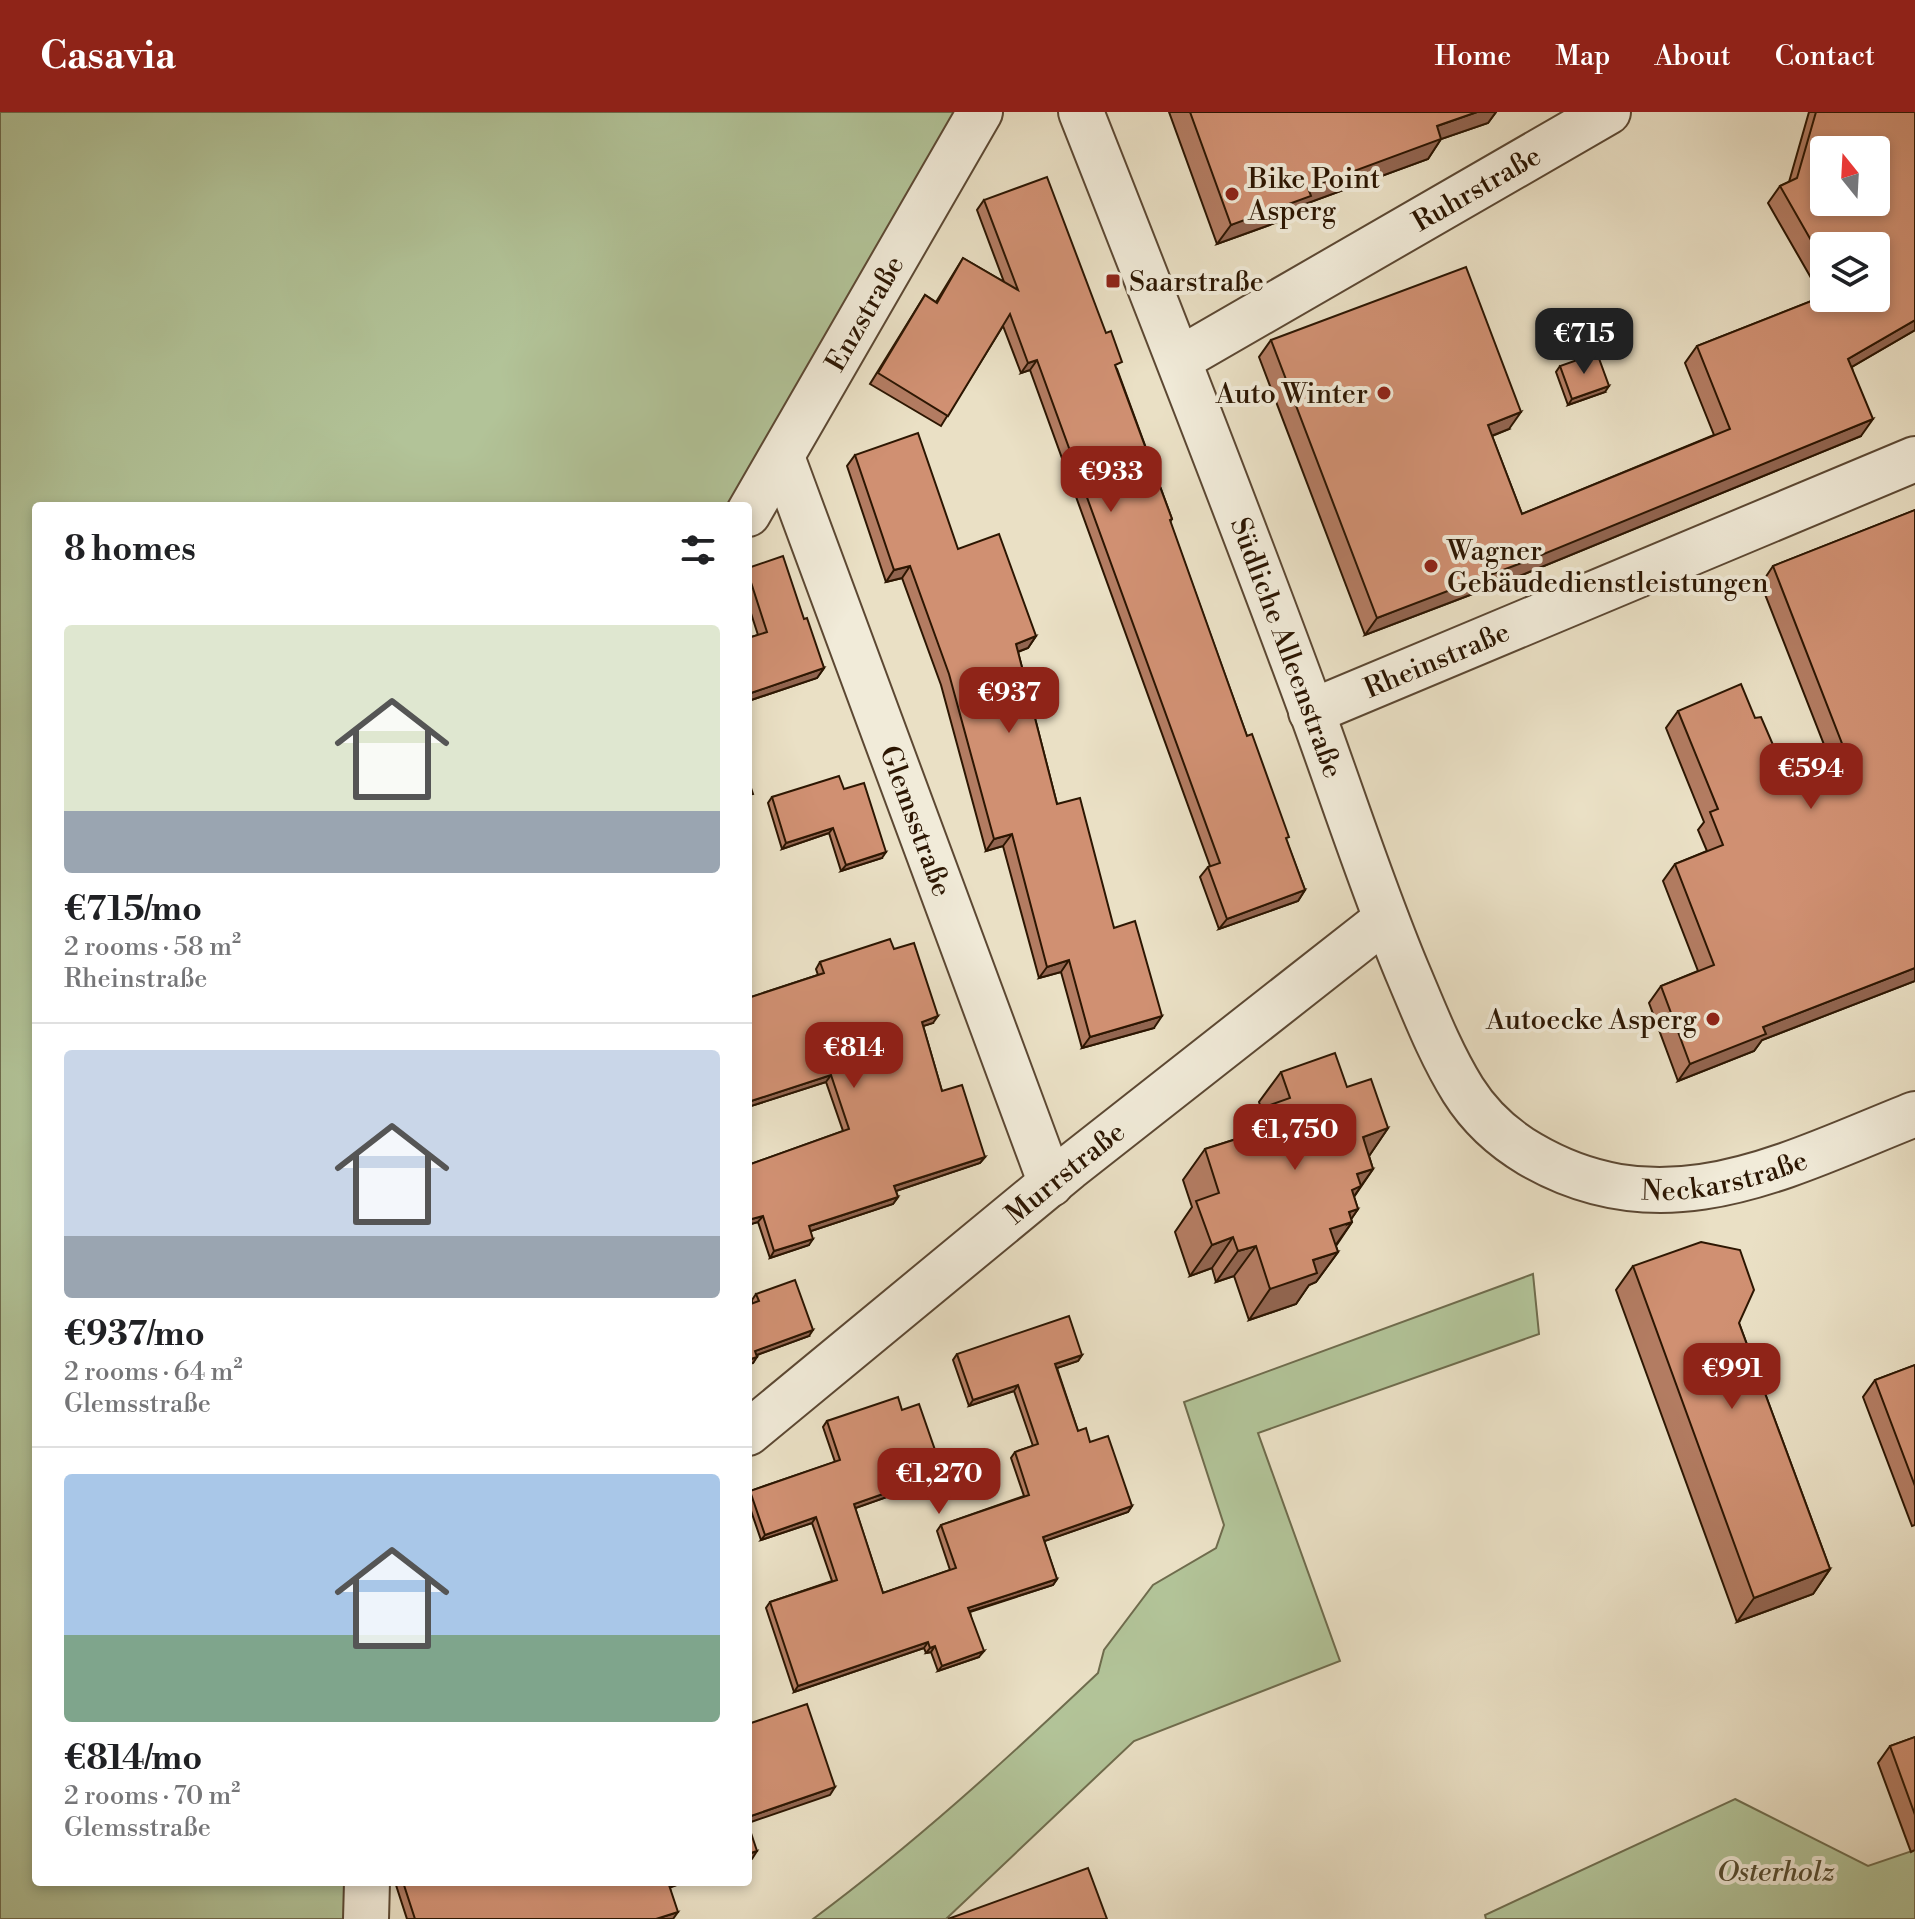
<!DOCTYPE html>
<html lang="en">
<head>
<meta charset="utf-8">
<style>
  body { margin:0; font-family:"Libre Bodoni",serif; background:#f6f6f6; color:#202124; height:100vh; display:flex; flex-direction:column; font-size:30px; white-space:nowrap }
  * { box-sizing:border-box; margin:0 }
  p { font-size:26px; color:#757577 }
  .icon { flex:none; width:44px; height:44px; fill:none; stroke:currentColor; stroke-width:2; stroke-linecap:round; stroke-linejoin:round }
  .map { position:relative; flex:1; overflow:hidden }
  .side { position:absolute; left:32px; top:390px; width:720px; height:1384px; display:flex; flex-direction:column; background:#fff; border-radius:8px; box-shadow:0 4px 12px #0003 }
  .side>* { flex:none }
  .needle { width:52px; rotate:342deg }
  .tools { position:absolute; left:1810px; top:24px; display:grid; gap:16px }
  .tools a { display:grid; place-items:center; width:80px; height:80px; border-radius:8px; background:#fff; box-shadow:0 4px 12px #0003; font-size:40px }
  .price { position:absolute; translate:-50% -68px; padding:0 18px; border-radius:16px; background:#8f2418; color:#fff; font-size:26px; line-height:52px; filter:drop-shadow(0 2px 4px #0008) }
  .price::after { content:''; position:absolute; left:50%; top:48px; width:24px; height:18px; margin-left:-12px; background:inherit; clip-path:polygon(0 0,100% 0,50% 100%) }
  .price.active { background:#222; color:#fff }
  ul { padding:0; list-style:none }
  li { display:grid; align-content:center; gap:16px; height:424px; padding:0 32px }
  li+li { border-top:2px solid #e0e0e0 }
  li span { display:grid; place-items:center; height:248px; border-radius:8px; color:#555 }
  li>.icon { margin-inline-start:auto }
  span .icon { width:144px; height:144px; fill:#fffc; stroke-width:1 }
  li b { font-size:34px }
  h2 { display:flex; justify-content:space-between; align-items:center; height:96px; padding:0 32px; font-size:34px }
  header { display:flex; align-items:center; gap:48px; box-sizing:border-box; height:112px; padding:0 40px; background:#8f2418; color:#fff }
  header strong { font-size:38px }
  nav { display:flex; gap:44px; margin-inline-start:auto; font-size:28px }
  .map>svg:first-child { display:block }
  .green { fill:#b2c398; stroke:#6f6c4d; stroke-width:2 }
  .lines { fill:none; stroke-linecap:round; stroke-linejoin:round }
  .street-casing { stroke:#5c4833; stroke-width:48 }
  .street { stroke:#f1ebd9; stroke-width:44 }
  .wall { fill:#b37c62; stroke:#2c1602; stroke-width:2; fill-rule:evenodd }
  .shaded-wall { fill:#926550; stroke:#2c1602; stroke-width:2 }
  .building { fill:#d09072; stroke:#2c1602; stroke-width:2; fill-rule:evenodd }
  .poi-dot { fill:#8f2418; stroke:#f1ebd9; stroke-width:3 }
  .labels { text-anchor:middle; stroke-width:8; stroke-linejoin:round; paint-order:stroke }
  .poi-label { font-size:28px; fill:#2c1602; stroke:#f1ebd9; text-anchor:start }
  .street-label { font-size:28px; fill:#2c1602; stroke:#f1ebd9 }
  .park-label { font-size:28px; font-style:italic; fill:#544a2f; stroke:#f1ebd9 }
</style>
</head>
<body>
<header>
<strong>Casavia</strong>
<nav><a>Home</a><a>Map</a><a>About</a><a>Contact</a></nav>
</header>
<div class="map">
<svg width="1915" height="1807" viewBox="0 0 1915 1807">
  <rect width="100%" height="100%" fill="#eae0c5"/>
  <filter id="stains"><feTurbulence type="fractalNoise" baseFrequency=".0025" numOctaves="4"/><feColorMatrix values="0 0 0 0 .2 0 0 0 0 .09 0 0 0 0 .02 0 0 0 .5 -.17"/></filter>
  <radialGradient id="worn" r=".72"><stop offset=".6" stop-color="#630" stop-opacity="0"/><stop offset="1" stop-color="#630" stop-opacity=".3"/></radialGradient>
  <g class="green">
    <polygon points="0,0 980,0 748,394 36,394 36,1770 362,1770 359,1807 0,1807"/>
    <path d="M 1533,1162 L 1539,1222 L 1258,1321 L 1340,1549 L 1134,1629 L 946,1807 L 813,1807 C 914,1732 1006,1648 1098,1561 L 1104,1538 L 1153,1473 L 1216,1436 L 1224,1413 L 1184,1290 Z"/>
    <polygon points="1735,1687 1868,1754 1915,1738 1915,1807 1486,1807 1485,1803"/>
  </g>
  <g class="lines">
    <defs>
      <g id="street">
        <path id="s1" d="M 1081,0 C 1160,200 1239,401 1313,603 C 1344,688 1372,775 1407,859 C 1424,899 1440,941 1463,978 C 1480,1005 1503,1026 1530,1042 C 1665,1121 1786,1053 1915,1002"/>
        <path id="s2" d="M 1180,247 L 1608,0"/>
        <path id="s3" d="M 782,345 L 1051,1072"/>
        <path id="s4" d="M 748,402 L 980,0"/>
        <path id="s5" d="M 1311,600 L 1915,347"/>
        <path id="s6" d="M 748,1321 L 1069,1056 L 1386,807"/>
        <polyline points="366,1807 367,1770"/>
      </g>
    </defs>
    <use href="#street" class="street-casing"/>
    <use href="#street" class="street"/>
  </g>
  <g class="wall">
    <polygon points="1169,0 1496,0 1488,11 1441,27 1428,47 1305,92 1297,103 1217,132"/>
    <path d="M 1809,0 L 1915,0 L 1915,218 L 1852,255 L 1861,324 L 1512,467 L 1365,523 L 1259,245 L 1271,228 L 1509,317 L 1492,324 L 1522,402 L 1714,323 L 1685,251 L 1697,234 L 1822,185 L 1768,91 L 1780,74 L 1789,70 ZM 1824,134 L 1876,186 L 1824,186 Z"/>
    <polygon points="984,88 1117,257 1172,407 1170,410 1247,624 1305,778 1298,789 1219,817 1200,765 1208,755 1210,754 1030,258 1021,261 1003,214 941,314 870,272 925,183 936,190 963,146 1004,170 977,98"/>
    <polygon points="1560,254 1605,280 1568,293 1556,260"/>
    <polygon points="855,343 958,437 1036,524 1028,536 1018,540 1057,692 1114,816 1154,916 1082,936 1061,860 1039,866 1003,734 986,739 941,573 902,466 886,470 847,354"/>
    <polygon points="1915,398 1915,869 1762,928 1754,939 1678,969 1649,891 1661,874 1698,859 1663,769 1675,752 1707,739 1698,718 1704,710 1666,616 1678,599 1755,606 1789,670 1832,653 1761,472 1773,454"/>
    <polygon points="748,456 804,507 824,556 817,566 748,589 748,526 758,523 748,492"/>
    <polygon points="844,677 882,746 841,759 829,721 782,737 768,691 772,685"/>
    <polygon points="894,837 933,911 923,914 942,979 985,1045 980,1051 896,1079 898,1085 893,1092 811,1119 809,1133 770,1146 758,1110 748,1113 748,1053 843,1019 826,970 748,995 748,886 818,863 816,857 820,850"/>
    <polygon points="1281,960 1347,975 1388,1016 1369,1044 1373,1057 1354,1085 1358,1097 1351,1107 1352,1110 1336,1134 1338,1140 1316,1170 1309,1173 1296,1192 1249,1208 1234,1164 1216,1170 1212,1156 1190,1164 1175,1120 1192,1095 1183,1068 1205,1037 1249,1023 1263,1002 1259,990"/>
    <polygon points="1633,1154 1739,1211 1830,1457 1813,1482 1737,1510 1616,1178"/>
    <polygon points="756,1182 809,1224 757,1243 753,1251 752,1188"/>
    <polygon points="957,1242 1082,1243 1078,1249 1057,1256 1078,1319 1090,1330 1132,1394 1128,1400 1044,1429 1057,1467 1053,1473 970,1500 979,1545 938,1559 931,1540 926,1541 924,1536 794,1580 766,1496 770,1490 832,1469 812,1411 761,1428 748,1390 748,1382 750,1379 835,1350 823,1315 827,1309 902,1298 938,1367 855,1396 883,1481 950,1458 937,1419 941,1413 1024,1384 1011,1346 1015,1340 1033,1334 1014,1279 969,1294 953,1248"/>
    <polygon points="1915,1253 1915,1413 1912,1414 1863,1285 1875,1268"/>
    <polygon points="1915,1625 1915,1738 1911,1740 1878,1651 1890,1634"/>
    <polygon points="395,1770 685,1770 670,1775 673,1807 407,1807"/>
  </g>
  <g class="shaded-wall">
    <polygon points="1477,0 1496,0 1488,11 1441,27 1428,47 1305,92 1297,103 1217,132 1231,113 1437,14"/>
    <polygon points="1915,208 1915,218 1836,264 1848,247"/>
    <polygon points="1037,248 1030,258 1021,261 1028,251"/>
    <polygon points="1609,274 1605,280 1568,293 1572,287"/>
    <polygon points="1521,300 1509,317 1476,330 1488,313"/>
    <polygon points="1873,307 1861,324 1512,467 1365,523 1377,506"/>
    <polygon points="910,454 902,466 886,470 894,458"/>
    <polygon points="1036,524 1028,536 1008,543 1016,532"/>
    <polygon points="824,556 817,566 748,589 748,582"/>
    <polygon points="833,716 829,721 782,737 786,731"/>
    <polygon points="1012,722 1003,734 986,739 994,727"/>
    <polygon points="886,740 882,746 841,759 846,753"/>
    <polygon points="1305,778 1298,789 1219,817 1227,807"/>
    <polygon points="1069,848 1061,860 1039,866 1047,855"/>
    <polygon points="1915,856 1915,869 1762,928 1754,939 1678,969 1690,952 1763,915"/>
    <polygon points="938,904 933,911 917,916 922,910"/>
    <polygon points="1162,904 1154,916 1082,936 1090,925"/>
    <polygon points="831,963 826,970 748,995 748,990"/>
    <polygon points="1388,1016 1367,1047 1363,1025"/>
    <polygon points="985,1045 980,1051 890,1081 894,1074"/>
    <polygon points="1373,1057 1361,1074 1340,1105 1357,1062"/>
    <polygon points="898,1085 893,1092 805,1121 809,1114"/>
    <polygon points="1358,1097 1348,1112 1352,1110 1330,1141 1330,1117 1349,1100"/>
    <polygon points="763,1104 758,1110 748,1113 748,1108"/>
    <polygon points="1233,1125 1212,1156 1190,1164 1212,1133"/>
    <polygon points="813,1127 809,1133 770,1146 774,1139"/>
    <polygon points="1256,1134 1234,1164 1216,1170 1238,1139"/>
    <polygon points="1338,1140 1316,1170 1309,1173 1296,1192 1249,1208 1270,1177 1313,1148"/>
    <polygon points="813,1218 809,1224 751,1245 755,1239"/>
    <polygon points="1082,1243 1078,1249 1051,1258 1055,1252"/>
    <polygon points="757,1245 753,1251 748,1252 748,1248"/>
    <polygon points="1018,1273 1014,1279 969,1294 973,1288"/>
    <polygon points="943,1361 938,1367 850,1398 854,1392"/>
    <polygon points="1132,1394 1128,1400 1039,1431 1043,1425"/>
    <polygon points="816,1405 812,1411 761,1428 765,1423"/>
    <polygon points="1830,1457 1813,1482 1737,1510 1754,1486"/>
    <polygon points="1057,1467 1053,1473 964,1501 968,1496"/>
    <polygon points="928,1530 924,1536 794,1580 798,1574"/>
    <polygon points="935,1534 931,1540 926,1541 930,1536"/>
    <polygon points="984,1539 979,1545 938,1559 942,1554"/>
    <polygon points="835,1675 830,1683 748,1711 748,1705"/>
    <polygon points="757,1739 752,1747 748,1748 748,1742"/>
    <polygon points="668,1770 685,1770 663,1778"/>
    <polygon points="678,1800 673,1807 656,1807"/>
  </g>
  <g class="building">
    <polygon points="1190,0 1477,0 1437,14 1441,27 1308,76 1311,84 1231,113"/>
    <path d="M 1816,0 L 1915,0 L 1915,208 L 1848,247 L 1873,307 L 1524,450 L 1377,506 L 1271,228 L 1466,155 L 1521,300 L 1488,313 L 1522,402 L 1730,317 L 1697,234 L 1824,184 L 1824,186 L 1876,186 L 1876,134 L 1824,134 L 1824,151 L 1780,74 L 1797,66 ZM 1824,38 L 1876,38 L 1876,90 L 1824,90 Z"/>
    <polygon points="1047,65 1106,221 1111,219 1122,250 1115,253 1172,407 1170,408 1247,624 1252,622 1289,725 1286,726 1305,778 1227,807 1208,755 1220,751 1037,248 1028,251 1010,202 948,304 878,261 925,183 937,191 963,146 1018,178 984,88"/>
    <polygon points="1597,241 1609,274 1572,287 1560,254"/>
    <polygon points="918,321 958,437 999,422 1036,524 1016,532 1057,692 1080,686 1114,816 1135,809 1162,904 1090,925 1069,848 1047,855 1012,722 994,727 949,562 910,454 894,458 855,343"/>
    <polygon points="1915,398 1915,856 1763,915 1766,922 1690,952 1661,874 1714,853 1675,752 1723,733 1710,700 1718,697 1678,599 1741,572 1755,606 1761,605 1789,670 1848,647 1773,454"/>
    <polygon points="783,444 804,507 807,506 824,556 748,582 748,526 767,520 748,461 748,456"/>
    <polygon points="839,664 844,677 864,671 886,740 846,753 833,716 786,731 772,685"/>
    <polygon points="748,667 753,682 748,683"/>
    <polygon points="890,827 894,837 914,831 938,904 922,910 942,979 962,973 985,1045 894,1074 898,1085 809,1114 813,1127 774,1139 763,1104 748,1108 748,1053 849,1017 831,963 748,990 748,886 824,861 820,850"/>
    <polygon points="1335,941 1347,975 1371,967 1388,1016 1363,1025 1373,1057 1357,1062 1361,1074 1352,1078 1358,1097 1349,1100 1352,1110 1330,1117 1338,1140 1313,1148 1317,1161 1270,1177 1256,1134 1238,1139 1233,1125 1212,1133 1196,1089 1219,1081 1205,1037 1277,1014 1270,993 1290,986 1281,960"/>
    <polygon points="1701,1130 1740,1138 1754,1178 1739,1211 1830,1457 1754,1486 1633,1154"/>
    <polygon points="795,1168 813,1218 755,1239 757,1245 748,1248 748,1193 759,1189 756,1182"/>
    <polygon points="1069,1204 1082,1243 1055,1252 1078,1319 1086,1316 1090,1330 1108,1324 1132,1394 1043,1425 1057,1467 968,1496 984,1539 942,1554 935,1534 930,1536 928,1530 798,1574 770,1490 837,1468 816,1405 765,1423 750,1379 840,1348 827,1309 898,1285 902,1298 919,1292 943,1361 854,1392 883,1481 956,1456 941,1413 1029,1383 1015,1340 1038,1332 1018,1273 973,1288 957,1242"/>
    <polygon points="1915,1253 1915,1374 1875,1268"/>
    <polygon points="807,1592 835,1675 748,1705 748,1612"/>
    <polygon points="1915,1625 1915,1703 1890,1634"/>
    <polygon points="748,1712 757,1739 748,1742"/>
    <polygon points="1088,1756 1107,1807 948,1807"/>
    <polygon points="403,1770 668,1770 678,1800 656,1807 415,1807"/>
  </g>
  <g class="poi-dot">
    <circle cx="1232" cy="82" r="8"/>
    <rect x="1105" y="161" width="16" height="16" rx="4"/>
    <circle cx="1384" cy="281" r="8"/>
    <circle cx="1431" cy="454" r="8"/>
    <circle cx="1713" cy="907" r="8"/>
  </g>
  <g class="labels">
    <g class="poi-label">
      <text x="1248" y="76">Bike Point<tspan x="1248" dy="32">Asperg</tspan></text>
      <text x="1129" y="179">Saarstraße</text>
      <text x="1368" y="291" text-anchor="end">Auto Winter</text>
      <text x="1447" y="448">Wagner<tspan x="1447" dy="32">Gebäudedienstleistungen</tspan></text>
      <text x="1697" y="917" text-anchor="end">Autoecke Asperg</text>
    </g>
    <g class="street-label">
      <text dy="10" stroke="none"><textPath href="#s2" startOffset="342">Ruhrstraße</textPath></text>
      <text dy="10" stroke="none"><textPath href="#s4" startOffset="232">Enzstraße</textPath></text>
      <text dy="10" stroke="none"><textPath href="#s1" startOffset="574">Südliche Alleenstraße</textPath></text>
      <text dy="10" stroke="none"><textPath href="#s5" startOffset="136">Rheinstraße</textPath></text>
      <text dy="10" stroke="none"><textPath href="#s3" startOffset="388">Glemsstraße</textPath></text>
      <text dy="10" stroke="none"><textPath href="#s1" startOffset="1346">Neckarstraße</textPath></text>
      <text dy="10" stroke="none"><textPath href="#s6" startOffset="410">Murrstraße</textPath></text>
    </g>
    <g class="park-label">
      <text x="1776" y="1769">Osterholz</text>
    </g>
  </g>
  <rect width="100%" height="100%" filter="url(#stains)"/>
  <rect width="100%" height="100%" fill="url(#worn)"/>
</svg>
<div class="tools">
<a><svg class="needle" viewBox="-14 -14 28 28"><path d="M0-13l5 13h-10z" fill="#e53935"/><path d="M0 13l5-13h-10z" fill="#757577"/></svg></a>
<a><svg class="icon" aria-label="layers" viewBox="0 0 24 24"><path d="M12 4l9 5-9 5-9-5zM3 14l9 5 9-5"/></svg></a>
</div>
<b class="price active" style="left:1584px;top:264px">€715</b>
<b class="price" style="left:1111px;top:402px">€933</b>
<b class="price" style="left:1009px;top:623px">€937</b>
<b class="price" style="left:1811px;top:699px">€594</b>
<b class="price" style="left:854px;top:978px">€814</b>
<b class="price" style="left:1295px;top:1060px">€1,750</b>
<b class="price" style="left:1732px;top:1299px">€991</b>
<b class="price" style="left:939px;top:1404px">€1,270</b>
<section class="side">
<h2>8 homes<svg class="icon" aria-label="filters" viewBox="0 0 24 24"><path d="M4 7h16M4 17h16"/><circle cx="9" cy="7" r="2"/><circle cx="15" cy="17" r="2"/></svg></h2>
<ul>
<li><span style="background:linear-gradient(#dfe7d0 75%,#9aa5b1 0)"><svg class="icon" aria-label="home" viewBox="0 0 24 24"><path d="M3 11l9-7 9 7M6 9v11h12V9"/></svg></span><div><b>€715/mo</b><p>2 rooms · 58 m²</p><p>Rheinstraße</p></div></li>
<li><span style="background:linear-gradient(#c9d6e8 75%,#9aa5b1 0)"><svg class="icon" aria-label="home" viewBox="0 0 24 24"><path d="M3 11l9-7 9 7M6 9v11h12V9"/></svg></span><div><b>€937/mo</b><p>2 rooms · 64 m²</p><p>Glemsstraße</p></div></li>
<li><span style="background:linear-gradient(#a9c7e8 65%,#7fa58c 0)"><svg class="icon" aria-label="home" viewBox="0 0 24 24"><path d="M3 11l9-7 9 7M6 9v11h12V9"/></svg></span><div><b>€814/mo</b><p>2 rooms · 70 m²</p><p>Glemsstraße</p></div></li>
</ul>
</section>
</div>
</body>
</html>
